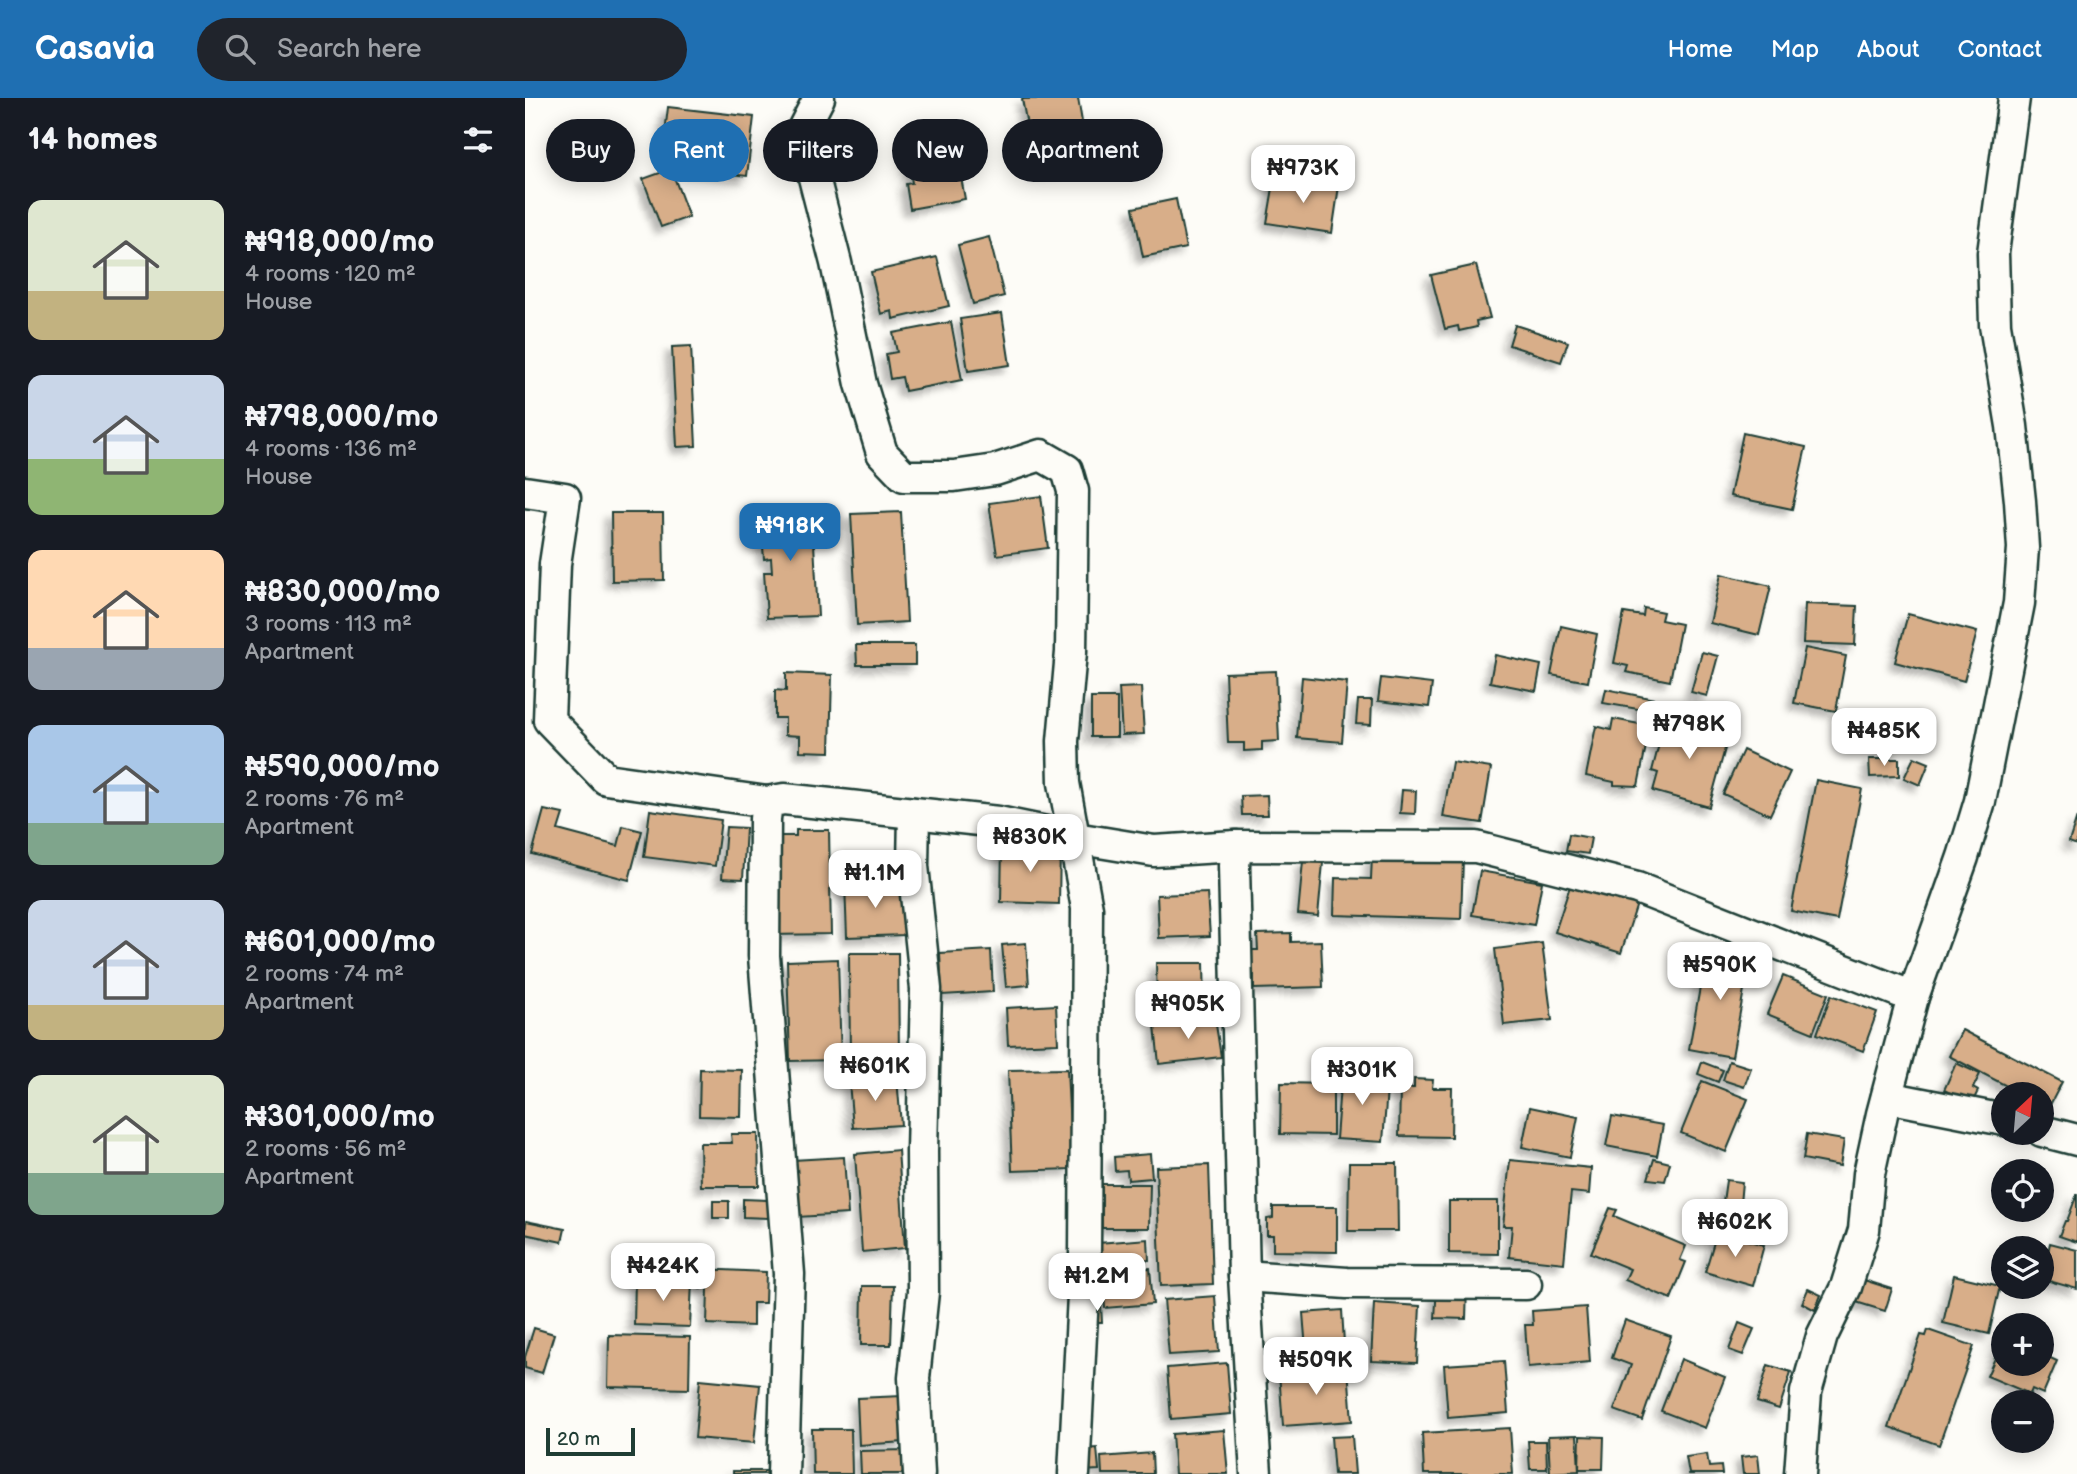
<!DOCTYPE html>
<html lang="en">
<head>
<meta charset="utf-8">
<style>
  body { margin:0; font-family:"Balsamiq Sans",sans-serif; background:#20242c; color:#f1f3f6; height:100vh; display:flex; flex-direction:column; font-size:26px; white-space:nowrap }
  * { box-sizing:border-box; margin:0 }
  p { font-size:23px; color:#9ea1a6 }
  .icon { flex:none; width:38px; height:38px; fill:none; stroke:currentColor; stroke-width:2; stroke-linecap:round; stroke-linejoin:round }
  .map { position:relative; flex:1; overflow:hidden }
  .drawer { display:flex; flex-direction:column; background:#171b24; width:525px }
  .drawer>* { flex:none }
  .top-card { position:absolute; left:21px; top:21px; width:665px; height:63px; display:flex; gap:14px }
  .needle { width:46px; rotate:26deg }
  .buttons { position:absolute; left:1466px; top:984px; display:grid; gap:14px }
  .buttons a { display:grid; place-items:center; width:63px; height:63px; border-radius:50%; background:#171b24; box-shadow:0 4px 18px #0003; font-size:35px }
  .scale { position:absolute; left:21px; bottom:18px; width:89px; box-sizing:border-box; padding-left:7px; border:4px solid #1f3d34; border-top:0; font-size:19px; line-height:24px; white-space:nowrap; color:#1f3d34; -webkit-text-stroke:5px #fdfcf7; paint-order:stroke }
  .price { position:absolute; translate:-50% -60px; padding:0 16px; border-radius:14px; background:#fff; color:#222; font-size:23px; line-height:46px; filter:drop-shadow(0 2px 4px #0008) }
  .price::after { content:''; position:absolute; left:50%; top:42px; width:21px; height:16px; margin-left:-10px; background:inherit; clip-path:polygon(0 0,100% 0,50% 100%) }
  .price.on { background:#1f6fb2; color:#fff }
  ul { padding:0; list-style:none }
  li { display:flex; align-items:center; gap:21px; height:175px; padding:0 28px }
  li span { display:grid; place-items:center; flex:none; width:196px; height:140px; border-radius:14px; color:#555 }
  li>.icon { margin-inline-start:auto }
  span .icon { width:84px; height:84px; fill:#fffc; stroke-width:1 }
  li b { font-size:30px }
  h2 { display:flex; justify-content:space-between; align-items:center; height:84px; padding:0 28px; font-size:30px }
  .pill { padding:0 24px; border-radius:32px; background:#171b24; box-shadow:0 4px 18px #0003; font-size:24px; line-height:63px }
  .pill.on { background:#1f6fb2; color:#fff }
  header { display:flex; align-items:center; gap:42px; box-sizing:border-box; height:98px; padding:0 35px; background:#1f6fb2; color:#fff }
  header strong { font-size:33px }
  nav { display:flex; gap:38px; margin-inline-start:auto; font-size:24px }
  .search { width:490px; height:63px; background:#20242c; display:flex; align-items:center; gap:18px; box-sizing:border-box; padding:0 24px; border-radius:38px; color:#9ea1a6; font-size:26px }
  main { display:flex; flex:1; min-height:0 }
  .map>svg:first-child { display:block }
  .building { fill:#d8ae89; stroke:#1f3d34; stroke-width:2; filter:url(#shadow) }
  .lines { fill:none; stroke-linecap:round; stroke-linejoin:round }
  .street-casing { stroke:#1f3d34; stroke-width:35 }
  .street { stroke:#fdfcf7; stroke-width:30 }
</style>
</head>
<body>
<header>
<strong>Casavia</strong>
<div class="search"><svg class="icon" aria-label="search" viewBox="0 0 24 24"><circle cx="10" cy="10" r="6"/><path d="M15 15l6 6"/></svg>Search here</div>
<nav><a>Home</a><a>Map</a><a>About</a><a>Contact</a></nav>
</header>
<main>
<section class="drawer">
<h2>14 homes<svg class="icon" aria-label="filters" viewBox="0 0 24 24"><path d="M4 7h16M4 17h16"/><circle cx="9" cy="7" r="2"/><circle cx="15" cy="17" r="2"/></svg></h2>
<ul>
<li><span style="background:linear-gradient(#dfe7d0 65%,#c2b280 0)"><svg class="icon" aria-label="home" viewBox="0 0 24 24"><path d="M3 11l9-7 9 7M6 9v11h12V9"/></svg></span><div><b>₦918,000/mo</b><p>4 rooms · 120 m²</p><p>House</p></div></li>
<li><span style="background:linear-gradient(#c9d6e8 60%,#8fb573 0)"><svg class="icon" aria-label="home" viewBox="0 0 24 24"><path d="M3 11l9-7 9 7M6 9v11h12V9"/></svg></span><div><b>₦798,000/mo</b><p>4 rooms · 136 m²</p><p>House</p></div></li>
<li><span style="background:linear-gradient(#ffd9b3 70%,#9aa5b1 0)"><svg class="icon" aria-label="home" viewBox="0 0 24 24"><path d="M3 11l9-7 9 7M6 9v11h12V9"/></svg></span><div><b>₦830,000/mo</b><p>3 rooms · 113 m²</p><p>Apartment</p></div></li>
<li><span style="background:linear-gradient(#a9c7e8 70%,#7fa58c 0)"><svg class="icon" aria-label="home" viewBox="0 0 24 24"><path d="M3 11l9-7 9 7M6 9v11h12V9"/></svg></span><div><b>₦590,000/mo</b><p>2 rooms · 76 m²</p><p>Apartment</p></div></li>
<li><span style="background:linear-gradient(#c9d6e8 75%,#c2b280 0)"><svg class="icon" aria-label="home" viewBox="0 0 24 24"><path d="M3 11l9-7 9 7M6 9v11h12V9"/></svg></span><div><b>₦601,000/mo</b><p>2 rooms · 74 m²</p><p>Apartment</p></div></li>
<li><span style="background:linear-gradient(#dfe7d0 70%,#7fa58c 0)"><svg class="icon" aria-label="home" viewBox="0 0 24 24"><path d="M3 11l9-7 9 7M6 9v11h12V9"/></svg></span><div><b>₦301,000/mo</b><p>2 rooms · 56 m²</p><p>Apartment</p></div></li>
</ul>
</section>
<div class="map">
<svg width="1552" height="1376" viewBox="0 0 1552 1376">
  <defs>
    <filter id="shadow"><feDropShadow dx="-6" dy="6" stdDeviation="3.5" flood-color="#0004"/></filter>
  </defs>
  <rect width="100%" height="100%" fill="#fdfcf7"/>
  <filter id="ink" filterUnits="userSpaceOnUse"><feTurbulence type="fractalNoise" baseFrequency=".0143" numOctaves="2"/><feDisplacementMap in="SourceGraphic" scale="14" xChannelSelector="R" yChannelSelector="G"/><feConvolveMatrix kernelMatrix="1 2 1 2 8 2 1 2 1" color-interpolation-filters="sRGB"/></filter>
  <g filter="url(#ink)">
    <g class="building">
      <polygon points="553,0 564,66 511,75 497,1"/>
      <polygon points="143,9 229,19 222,78 143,69 146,44 139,44"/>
      <polygon points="429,41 440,101 385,111 381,86 387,85 381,50"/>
      <polygon points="146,71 164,119 136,129 118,81"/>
      <polygon points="750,78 814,88 807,135 742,125"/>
      <polygon points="651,101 661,150 618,159 608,110"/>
      <polygon points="464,139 479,198 448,206 433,147"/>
      <polygon points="412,159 424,208 368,221 367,213 356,216 346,174"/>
      <polygon points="951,167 965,220 951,223 952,229 934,233 933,228 920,231 906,177"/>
      <polygon points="477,215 485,267 443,273 435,221"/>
      <polygon points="426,224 437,282 380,293 377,279 365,281 361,256 372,254 368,235"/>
      <polygon points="990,227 1043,244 1036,264 984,247"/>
      <polygon points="166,248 171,348 152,349 147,249"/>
      <polygon points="1218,335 1281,349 1267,411 1205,398"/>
      <polygon points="516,398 523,450 472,457 464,405"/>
      <polygon points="287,409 293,518 242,520 239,474 247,474 246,460 239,461 235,412"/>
      <polygon points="376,414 382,524 332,527 326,416"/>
      <polygon points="86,415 138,415 139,482 87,483"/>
      <polygon points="1196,476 1246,488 1234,537 1185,525"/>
      <polygon points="1280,506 1332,508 1330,547 1278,545"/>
      <polygon points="1119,510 1138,514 1136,522 1156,526 1145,583 1101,574 1103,568 1089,565 1099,515 1118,518"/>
      <polygon points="1383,516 1452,534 1439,583 1370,564"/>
      <polygon points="1036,528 1072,536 1063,584 1026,577"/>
      <polygon points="331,547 390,547 390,567 332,567"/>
      <polygon points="1280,550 1321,558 1311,613 1269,605"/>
      <polygon points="1177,554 1193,558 1182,598 1166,594"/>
      <polygon points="970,557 1016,567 1011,593 965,584"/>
      <polygon points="751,573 754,643 737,644 737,652 719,653 719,645 703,645 700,575"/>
      <polygon points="261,575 307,577 305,654 275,653 275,638 260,637 260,620 250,620 250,592 261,593"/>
      <polygon points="777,579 822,584 817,644 772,640"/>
      <polygon points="856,580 907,586 904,609 853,603"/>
      <polygon points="616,589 619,636 597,637 594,590"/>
      <polygon points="1081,591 1134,602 1130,624 1117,621 1119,612 1078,605"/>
      <rect x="566" y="600" width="26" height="39"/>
      <polygon points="833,602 847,602 846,627 831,626"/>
      <polygon points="1141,619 1204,636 1184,709 1128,693 1133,675 1127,673"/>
      <polygon points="1088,621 1125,628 1113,688 1089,687 1089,684 1061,678 1071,628 1086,632"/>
      <polygon points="1218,652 1265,674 1245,717 1198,696"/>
      <polygon points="1389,659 1404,665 1395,687 1379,680"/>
      <polygon points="1344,661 1374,661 1374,678 1345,679"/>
      <polygon points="927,664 966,670 957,725 918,719"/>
      <polygon points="1291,682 1337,691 1312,822 1266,813"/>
      <polygon points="877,692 891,693 890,716 875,715"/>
      <polygon points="742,697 743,717 717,717 716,698"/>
      <polygon points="19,712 38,716 33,732 93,748 98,728 117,733 104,782 7,756"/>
      <polygon points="125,712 196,722 190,768 119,759"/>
      <polygon points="1552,719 1552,747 1544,744"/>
      <polygon points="201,729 221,730 218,781 197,780"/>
      <polygon points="271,732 304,732 306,836 245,837 245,813 255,813 254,738 271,738"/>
      <polygon points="1044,736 1066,740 1063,756 1041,753"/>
      <polygon points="477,747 535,749 534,806 476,804"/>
      <polygon points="847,758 938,761 936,821 809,817 810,780 846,781"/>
      <polygon points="778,763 798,765 793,818 773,816"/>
      <polygon points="955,773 1017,784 1009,827 947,817"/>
      <polygon points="378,785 380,837 322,839 320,786"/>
      <polygon points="1046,785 1112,806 1096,855 1030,834"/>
      <polygon points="682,795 685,838 634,840 632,797"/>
      <polygon points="766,835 766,844 796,843 798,889 729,891 729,877 725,877 724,852 733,852 732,836"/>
      <polygon points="501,845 504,887 481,889 477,847"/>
      <polygon points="1017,845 1027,922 979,927 970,851"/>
      <polygon points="1182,850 1225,858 1207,959 1164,951"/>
      <polygon points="466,852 468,894 417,897 415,855"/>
      <polygon points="324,855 373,855 374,960 325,959"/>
      <polygon points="313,861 316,962 265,963 262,863"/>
      <polygon points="631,865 679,865 680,908 632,908"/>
      <polygon points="1258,878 1303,896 1288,935 1242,916"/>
      <polygon points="1306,897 1352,914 1338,953 1292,936"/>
      <polygon points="531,907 533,945 483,947 481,910"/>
      <polygon points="690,920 696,959 634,966 630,928"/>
      <polygon points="1437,932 1537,984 1524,1009 1517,1006 1517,996 1497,996 1424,958"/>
      <polygon points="1204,963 1226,970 1219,989 1198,982"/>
      <polygon points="1177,964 1198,972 1193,984 1173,976"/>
      <polygon points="1431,965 1455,976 1448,990 1453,993 1447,1005 1419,992"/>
      <polygon points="175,971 217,972 216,1019 174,1018"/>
      <polygon points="542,971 547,1071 487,1073 483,972"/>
      <polygon points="816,974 863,978 858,1044 811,1041"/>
      <polygon points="372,980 376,1027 328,1030 324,984"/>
      <polygon points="889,981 908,982 907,990 927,990 926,1039 874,1038 875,990 889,990"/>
      <polygon points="1177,983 1223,1001 1201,1054 1156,1035"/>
      <polygon points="756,985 808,986 808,1037 755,1036"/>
      <polygon points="1005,1009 1053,1019 1045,1059 997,1049"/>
      <polygon points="1087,1018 1138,1027 1132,1058 1081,1048"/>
      <polygon points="206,1036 233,1036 234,1088 176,1088 175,1045 207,1045"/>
      <polygon points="1282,1036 1319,1042 1315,1068 1278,1061"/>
      <polygon points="373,1052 380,1150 337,1154 330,1056"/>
      <polygon points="625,1056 627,1080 603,1082 602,1072 590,1073 589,1059"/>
      <polygon points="319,1059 323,1116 272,1119 268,1062"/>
      <polygon points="1129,1061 1145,1065 1140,1083 1123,1081"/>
      <polygon points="985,1062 1066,1070 1064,1096 1046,1094 1039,1165 984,1159 987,1128 978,1128"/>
      <polygon points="824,1065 872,1065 873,1133 823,1133"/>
      <polygon points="684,1067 688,1186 636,1188 631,1069"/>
      <polygon points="1201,1082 1217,1084 1215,1106 1198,1104"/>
      <polygon points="577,1086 625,1086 624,1130 577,1130"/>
      <polygon points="1552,1096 1552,1144 1534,1138 1540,1123 1542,1123"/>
      <polygon points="218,1101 243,1102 243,1120 218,1119"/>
      <rect x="188" y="1103" width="16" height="17"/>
      <polygon points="924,1103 973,1103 973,1156 924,1155"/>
      <polygon points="748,1109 812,1109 812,1154 748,1153 748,1137 742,1137 742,1121 748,1120"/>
      <polygon points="1085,1110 1092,1112 1089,1118 1161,1148 1155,1162 1161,1164 1146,1201 1100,1182 1105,1171 1066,1155"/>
      <polygon points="1,1123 40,1131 37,1144 0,1136"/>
      <polygon points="1192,1134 1239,1147 1228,1188 1180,1174"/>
      <polygon points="623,1141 624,1162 575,1165 573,1145"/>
      <polygon points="1525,1145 1552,1152 1552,1191 1517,1181"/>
      <polygon points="625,1170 628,1206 580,1210 577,1174"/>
      <polygon points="176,1171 241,1174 240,1205 228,1205 228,1228 182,1226 183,1190 175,1190"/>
      <polygon points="1429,1177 1475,1188 1464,1236 1418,1225"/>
      <polygon points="110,1181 167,1183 165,1229 109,1227"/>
      <polygon points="1339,1182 1367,1191 1360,1213 1331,1204"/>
      <polygon points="337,1188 368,1188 366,1247 336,1247"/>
      <polygon points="912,1188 942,1189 941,1221 910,1220"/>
      <polygon points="1283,1191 1296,1197 1290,1212 1277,1205"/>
      <polygon points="690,1198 694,1254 644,1257 639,1202"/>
      <polygon points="849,1205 895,1208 892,1265 846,1263"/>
      <polygon points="576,1206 577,1224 568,1224 566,1207"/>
      <polygon points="1061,1209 1065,1264 1003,1269 1000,1227 1008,1227 1007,1213"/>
      <polygon points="817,1212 820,1261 782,1264 778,1215"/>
      <polygon points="1100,1222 1146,1238 1117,1322 1089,1312 1106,1267 1087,1260"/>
      <polygon points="1214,1225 1229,1231 1218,1257 1204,1252"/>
      <polygon points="9,1230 29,1236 17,1275 0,1270 0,1259"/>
      <polygon points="1403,1232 1449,1248 1414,1347 1364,1329 1396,1237 1401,1238"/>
      <polygon points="84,1237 165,1239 164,1291 83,1289"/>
      <polygon points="1479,1240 1479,1265 1517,1265 1517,1256 1532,1263 1518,1296 1507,1291 1505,1296 1462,1278"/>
      <polygon points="1156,1261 1200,1279 1180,1330 1136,1313"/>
      <polygon points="979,1263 983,1315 923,1320 919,1267"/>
      <polygon points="702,1265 706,1316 646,1321 642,1270"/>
      <polygon points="1243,1267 1266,1274 1254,1311 1232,1304"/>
      <polygon points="823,1270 827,1323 758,1328 754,1275"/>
      <polygon points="175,1281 235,1287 229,1345 170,1340"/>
      <polygon points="377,1298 380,1344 334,1347 332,1300"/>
      <polygon points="985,1330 988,1376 899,1376 897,1335"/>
      <polygon points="287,1331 326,1331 327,1376 288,1376"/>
      <polygon points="699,1332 703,1376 650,1376 647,1336"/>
      <polygon points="1052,1337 1054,1373 1025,1375 1023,1338"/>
      <polygon points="827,1338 830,1376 809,1376 806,1339"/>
      <polygon points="1055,1338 1079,1339 1078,1371 1054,1371"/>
      <polygon points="1003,1343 1021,1343 1022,1371 1005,1371"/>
      <polygon points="572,1350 574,1372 557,1373 556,1351"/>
      <polygon points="381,1352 382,1376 336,1376 335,1353"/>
      <polygon points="627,1355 628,1376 577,1376 576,1359"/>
      <polygon points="1182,1356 1184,1369 1196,1368 1197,1376 1164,1376 1161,1359"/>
      <polygon points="1233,1357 1235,1376 1218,1376 1216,1359"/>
      <rect x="208" y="1373" width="36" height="3"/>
    </g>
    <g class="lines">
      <defs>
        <g id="street">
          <polyline points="294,0 277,33 311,165 336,286 357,355 379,378 429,378 470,372 516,357 542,372 548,393 546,554 538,643 539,685 562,810 560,1157 549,1376"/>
          <polyline points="0,394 40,400 30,466 24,622 81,681 242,704"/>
          <polyline points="389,715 388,768 401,891 397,1053 398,1194 389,1280 394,1376"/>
          <polyline points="711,748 709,768 719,1178 731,1376"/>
          <polyline points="1362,999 1479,1022"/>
          <polyline points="1517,1033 1552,1042"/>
          <polyline points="719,1178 822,1185 1001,1186"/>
          <polyline points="258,1376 264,1176 239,858 240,721 242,704 259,701 473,724 550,740 629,753 711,748 951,749 1112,790 1388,899"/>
          <polyline points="1275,1376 1281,1294 1297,1238 1321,1189 1339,1132 1344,1076 1357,1016 1388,899 1438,759 1455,703 1494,505 1498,450 1495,403 1487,328 1470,227 1468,155 1489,0"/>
        </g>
      </defs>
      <use href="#street" class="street-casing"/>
      <use href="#street" class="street"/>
    </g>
  </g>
</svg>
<div class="buttons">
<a><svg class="needle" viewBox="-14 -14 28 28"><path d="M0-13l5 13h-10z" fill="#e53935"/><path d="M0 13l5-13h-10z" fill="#9ea1a6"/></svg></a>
<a><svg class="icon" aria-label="locate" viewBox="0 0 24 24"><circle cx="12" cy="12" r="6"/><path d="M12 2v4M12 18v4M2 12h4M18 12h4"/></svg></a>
<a><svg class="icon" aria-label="layers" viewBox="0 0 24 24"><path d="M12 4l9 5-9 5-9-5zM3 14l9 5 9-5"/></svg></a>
<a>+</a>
<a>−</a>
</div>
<div class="scale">20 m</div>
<b class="price" style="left:778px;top:107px">₦973K</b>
<b class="price on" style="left:265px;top:465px">₦918K</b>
<b class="price" style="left:1164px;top:663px">₦798K</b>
<b class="price" style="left:1359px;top:670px">₦485K</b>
<b class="price" style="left:505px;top:776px">₦830K</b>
<b class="price" style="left:350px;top:812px">₦1.1M</b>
<b class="price" style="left:1195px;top:904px">₦590K</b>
<b class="price" style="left:663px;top:943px">₦905K</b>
<b class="price" style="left:350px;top:1005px">₦601K</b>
<b class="price" style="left:837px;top:1009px">₦301K</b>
<b class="price" style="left:1210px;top:1161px">₦602K</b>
<b class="price" style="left:138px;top:1205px">₦424K</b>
<b class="price" style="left:572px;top:1215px">₦1.2M</b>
<b class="price" style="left:791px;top:1299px">₦509K</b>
<div class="top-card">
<a class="pill">Buy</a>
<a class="pill on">Rent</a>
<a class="pill">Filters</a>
<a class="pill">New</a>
<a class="pill">Apartment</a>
</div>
</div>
</main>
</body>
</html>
